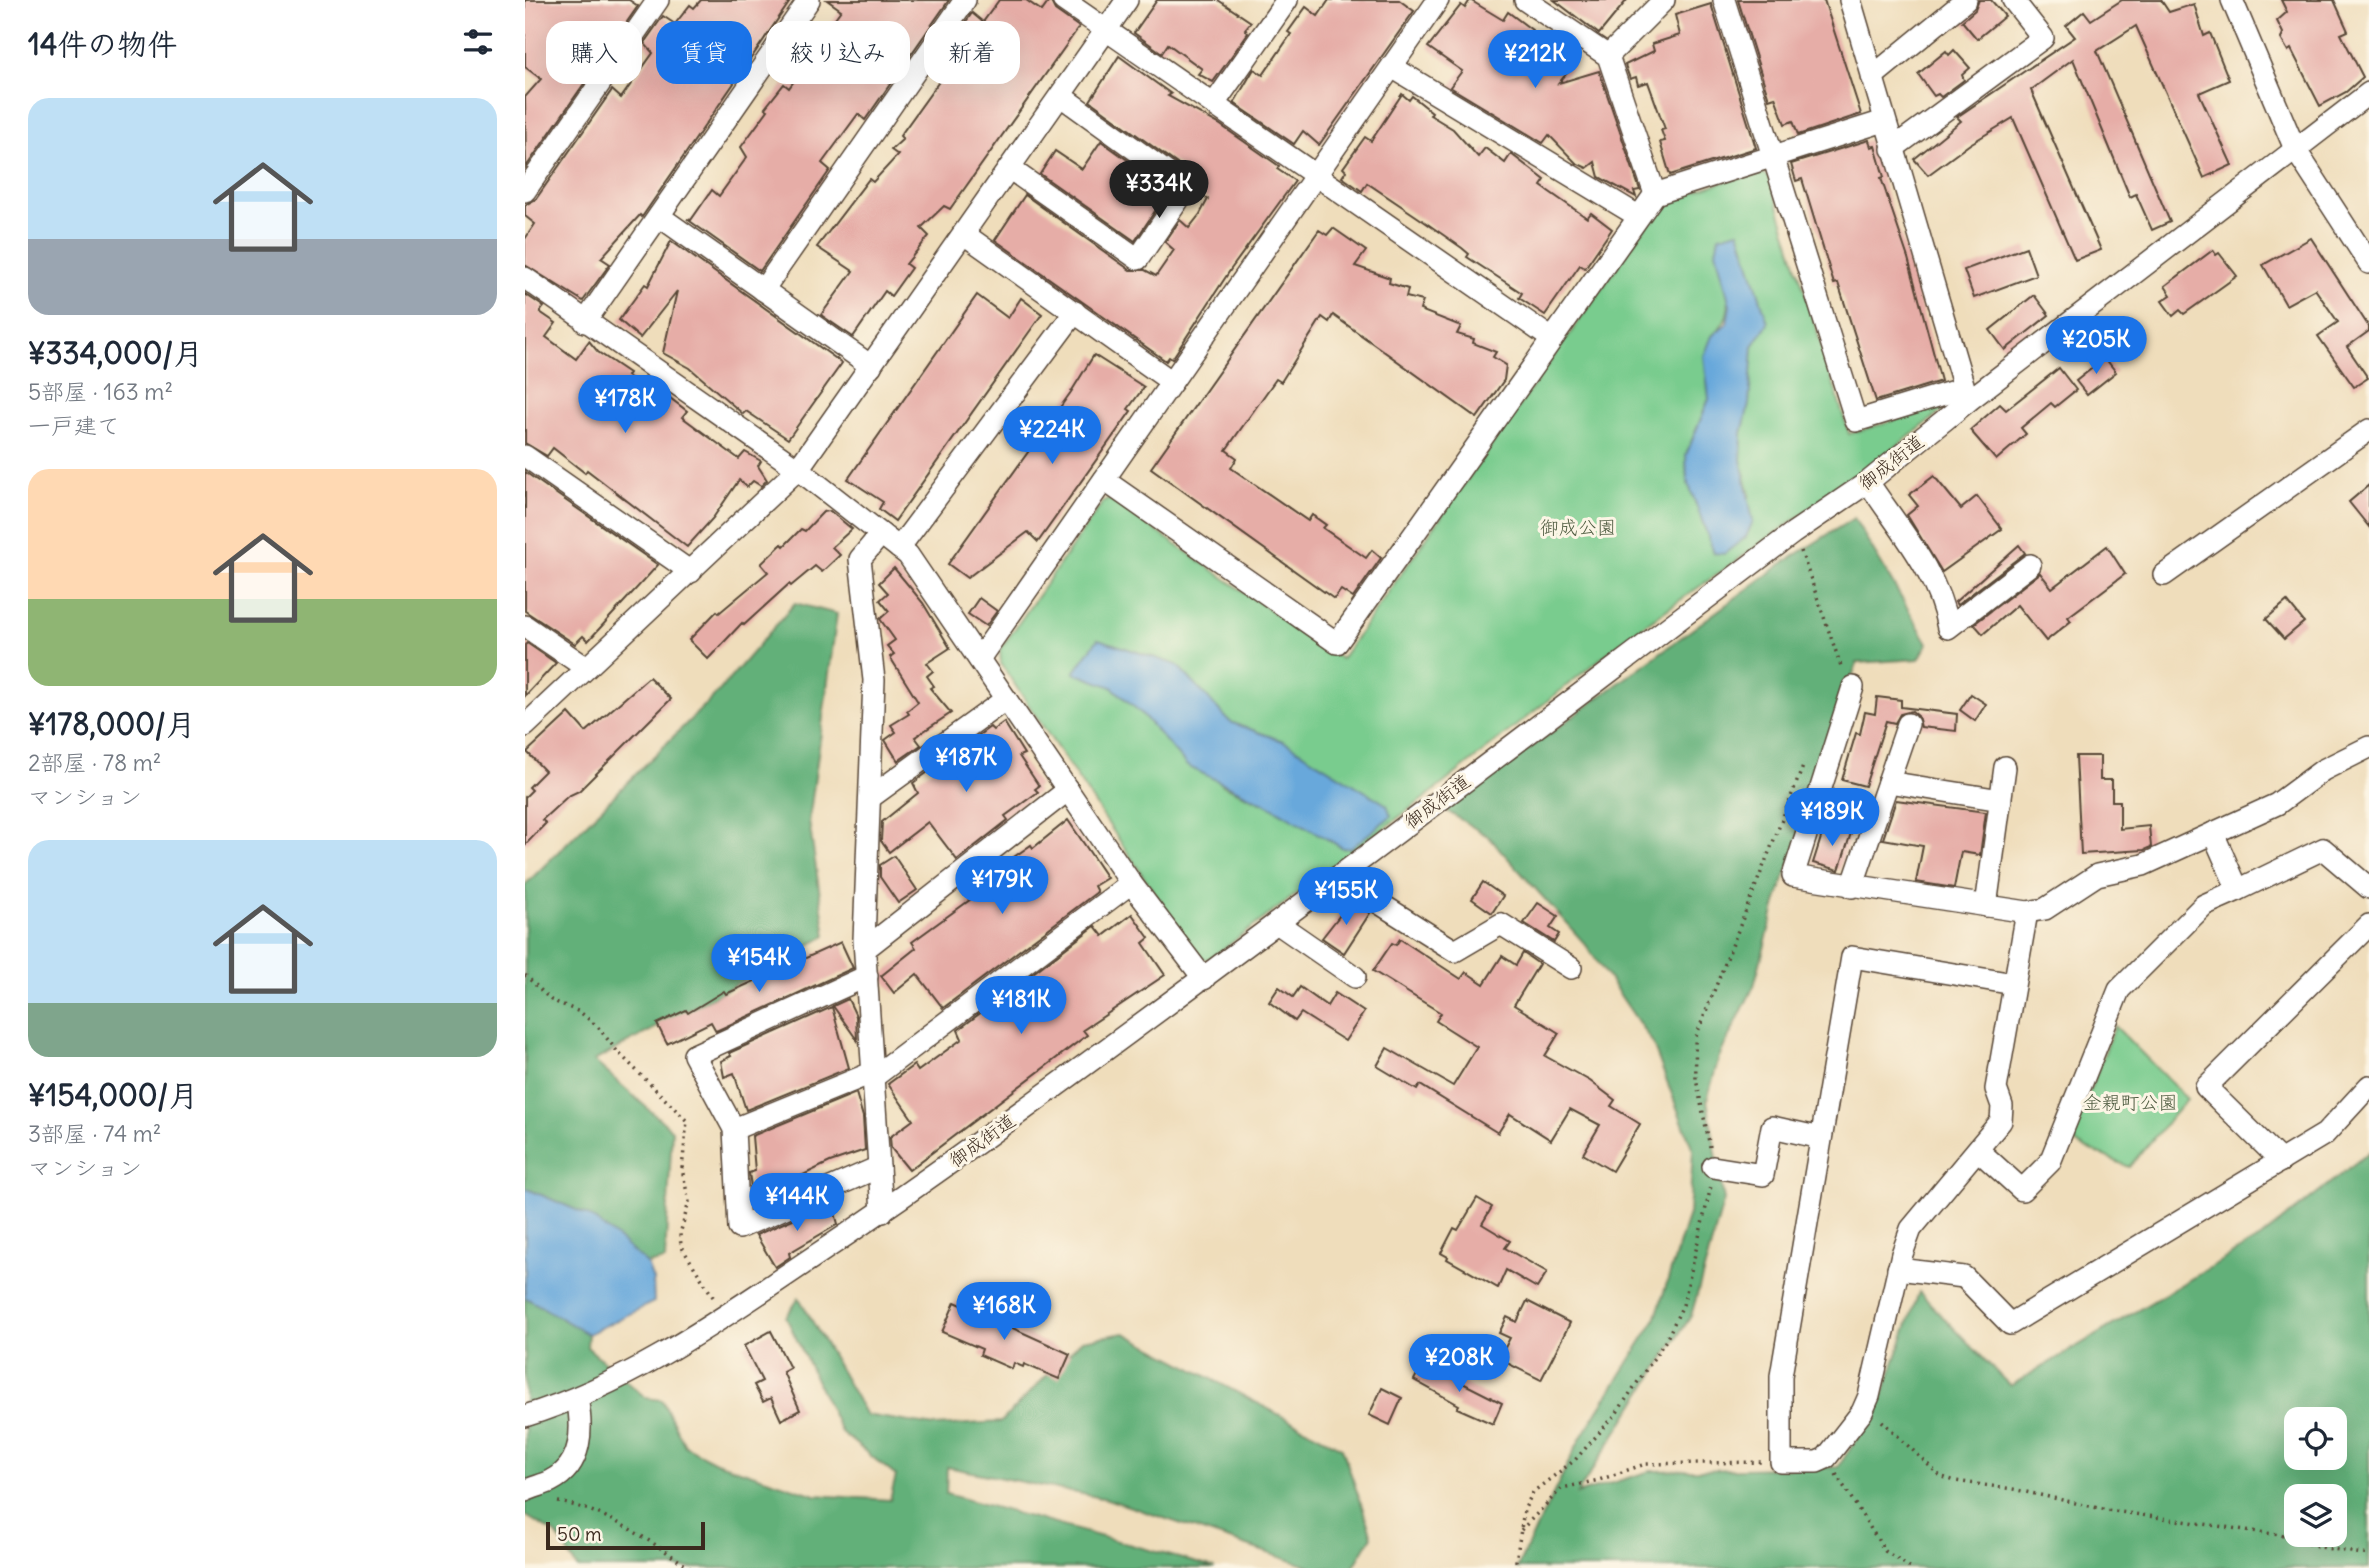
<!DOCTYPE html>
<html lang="ja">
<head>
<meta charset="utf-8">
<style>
  body { margin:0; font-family:Delius,"Klee One",sans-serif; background:#f2f2f3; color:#1f2937; height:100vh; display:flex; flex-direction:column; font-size:26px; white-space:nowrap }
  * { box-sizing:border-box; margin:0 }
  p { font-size:23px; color:#747a83 }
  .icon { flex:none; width:38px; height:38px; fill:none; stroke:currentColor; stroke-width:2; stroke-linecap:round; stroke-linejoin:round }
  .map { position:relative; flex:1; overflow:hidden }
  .sheet { display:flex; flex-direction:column; background:#fff; width:525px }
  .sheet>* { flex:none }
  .banner { position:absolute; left:21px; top:21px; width:665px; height:63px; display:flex; gap:14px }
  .fabs { position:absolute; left:1759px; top:1407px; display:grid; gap:14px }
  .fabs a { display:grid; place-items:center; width:63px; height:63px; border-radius:14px; background:#fff; box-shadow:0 7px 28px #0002; font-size:35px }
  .scale { position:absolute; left:21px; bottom:18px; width:159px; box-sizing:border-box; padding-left:7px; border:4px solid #3b2a1e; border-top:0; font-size:19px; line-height:24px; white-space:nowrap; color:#3b2a1e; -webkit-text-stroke:5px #fcf5e5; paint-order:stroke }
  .price { position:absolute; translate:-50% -60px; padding:0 16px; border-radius:24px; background:#1a73e8; color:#fff; font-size:23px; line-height:46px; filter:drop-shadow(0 2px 4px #0008) }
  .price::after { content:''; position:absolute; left:50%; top:42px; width:21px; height:16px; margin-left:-10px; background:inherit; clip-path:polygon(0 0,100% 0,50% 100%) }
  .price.active { background:#222; color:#fff }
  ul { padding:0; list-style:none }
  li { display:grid; align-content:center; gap:14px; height:371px; padding:0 28px }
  li span { display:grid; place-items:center; height:217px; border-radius:21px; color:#555 }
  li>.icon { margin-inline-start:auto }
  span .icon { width:126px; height:126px; fill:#fffc; stroke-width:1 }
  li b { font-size:30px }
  h2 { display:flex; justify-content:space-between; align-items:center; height:84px; padding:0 28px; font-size:30px }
  .tag { padding:0 24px; border-radius:21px; background:#fff; box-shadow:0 7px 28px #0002; font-size:24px; line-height:63px }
  .tag.active { background:#1a73e8; color:#fff }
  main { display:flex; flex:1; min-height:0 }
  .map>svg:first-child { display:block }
  .green { fill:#79cc8e; stroke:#5a7b56; stroke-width:2; fill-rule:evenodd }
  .forest { fill:#62b079; stroke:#4e6d4c; stroke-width:2; fill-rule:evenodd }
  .water { fill:#67a8db; stroke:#51697c; stroke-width:2 }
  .building { fill:#e6ada7 }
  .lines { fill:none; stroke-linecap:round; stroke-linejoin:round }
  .minor-casing { stroke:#564536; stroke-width:24 }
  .path { stroke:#564536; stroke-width:3.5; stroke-dasharray:2 5; stroke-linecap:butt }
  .minor { stroke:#fff; stroke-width:21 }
  .labels { text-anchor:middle; stroke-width:6; stroke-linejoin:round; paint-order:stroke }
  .street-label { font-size:19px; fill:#3b2a1e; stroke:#fcf5e5 }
  .park-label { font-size:19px; fill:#4e5b40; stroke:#fcf5e5 }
</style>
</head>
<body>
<main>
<section class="sheet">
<h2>14件の物件<svg class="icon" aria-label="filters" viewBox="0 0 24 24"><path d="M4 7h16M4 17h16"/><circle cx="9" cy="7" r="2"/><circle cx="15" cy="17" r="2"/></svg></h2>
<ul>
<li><span style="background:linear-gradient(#bfe0f5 65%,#9aa5b1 0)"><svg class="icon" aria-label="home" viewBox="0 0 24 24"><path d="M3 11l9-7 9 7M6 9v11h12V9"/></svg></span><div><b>¥334,000/月</b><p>5部屋 · 163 m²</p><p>一戸建て</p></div></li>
<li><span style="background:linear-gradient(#ffd9b3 60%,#8fb573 0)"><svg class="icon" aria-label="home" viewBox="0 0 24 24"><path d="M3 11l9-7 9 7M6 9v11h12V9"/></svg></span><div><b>¥178,000/月</b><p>2部屋 · 78 m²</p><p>マンション</p></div></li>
<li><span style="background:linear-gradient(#bfe0f5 75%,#7fa58c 0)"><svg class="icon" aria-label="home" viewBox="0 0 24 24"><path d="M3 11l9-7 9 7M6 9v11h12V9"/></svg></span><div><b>¥154,000/月</b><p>3部屋 · 74 m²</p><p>マンション</p></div></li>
</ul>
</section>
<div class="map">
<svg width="1844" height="1568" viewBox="0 0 1844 1568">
  <rect width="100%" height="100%" fill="#fcf5e5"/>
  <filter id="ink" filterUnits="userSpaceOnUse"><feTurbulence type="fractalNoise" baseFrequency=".0143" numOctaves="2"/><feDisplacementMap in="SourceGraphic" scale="14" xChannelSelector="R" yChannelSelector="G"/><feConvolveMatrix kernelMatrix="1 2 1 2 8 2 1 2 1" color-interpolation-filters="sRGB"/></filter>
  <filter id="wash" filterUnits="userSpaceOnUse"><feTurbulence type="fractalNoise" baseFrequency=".00686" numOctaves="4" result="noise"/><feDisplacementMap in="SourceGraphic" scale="28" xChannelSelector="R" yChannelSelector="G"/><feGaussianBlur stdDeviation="1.57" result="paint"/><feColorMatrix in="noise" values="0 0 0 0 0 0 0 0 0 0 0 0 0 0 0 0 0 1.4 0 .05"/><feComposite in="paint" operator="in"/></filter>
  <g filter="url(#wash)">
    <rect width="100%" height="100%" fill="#efddbb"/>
    <g class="green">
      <path d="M 1236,172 L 1244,177 L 1324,434 L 1425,403 L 1425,405 L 1342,469 L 1104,636 L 910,790 L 685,959 L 674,959 L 476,664 L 475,650 L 578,502 L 585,499 L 816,659 L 1125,220 C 1154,190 1197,183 1236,172 ZM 1214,231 L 1243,323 L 1228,346 L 1224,404 L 1217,433 L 1216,460 L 1225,495 L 1189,553 L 1162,480 L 1161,455 L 1184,399 L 1187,336 C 1224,303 1187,276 1194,237 ZM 573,639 L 652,665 L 705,722 L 758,741 L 818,848 L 745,806 L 699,786 L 587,687 Z"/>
      <polygon points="1590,1026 1662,1099 1604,1167 1545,1141"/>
    </g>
    <g class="forest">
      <path d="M 1329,518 L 1403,643 L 1394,659 L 1332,663 L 1252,900 L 1229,986 L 1194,1057 L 1182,1100 L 1199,1200 L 1166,1316 L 1052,1494 L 1125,1471 L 1313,1467 L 1354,1406 L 1394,1292 L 1485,1386 L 1738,1236 L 1844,1152 L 1844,1568 L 992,1568 L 1055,1439 L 1130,1320 L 1164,1214 L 1168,1150 L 1127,1042 L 1061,945 L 964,837 L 920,810 L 1258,563 ZM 1771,1419 L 1810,1419 L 1810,1458 L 1771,1458 ZM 1771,1496 L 1810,1496 L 1810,1535 L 1771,1535 Z"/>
      <polygon points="270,603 312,614 284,821 301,936 69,1061 147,1130 140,1260 122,1264 63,1215 0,1188 0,885 195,690"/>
      <polygon points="0,1297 63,1334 62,1347 121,1398 137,1400 160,1446 191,1462 290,1495 365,1500 371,1476 316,1432 261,1317 274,1298 341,1415 410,1426 476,1422 557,1340 600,1333 817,1448 847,1536 828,1568 788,1568 582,1499 422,1467 421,1494 690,1568 52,1568 32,1535 0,1515"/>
    </g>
    <g class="water">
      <polygon points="1214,231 1243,323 1228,346 1224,404 1217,433 1216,460 1228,521 1221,537 1199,554 1189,553 1162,480 1161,455 1184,399 1179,356 1187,336 1202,323 1205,305 1191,251 1194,236"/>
      <polygon points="573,639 652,665 705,722 758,741 862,805 866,816 826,848 818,848 745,806 662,766 617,714 587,687 549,673"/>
      <polygon points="0,1188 63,1215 91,1237 122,1264 128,1280 129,1302 63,1334 0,1297"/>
    </g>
    <g id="blocks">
      <g class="building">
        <polygon points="0,0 104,0 113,6 1,167 0,97 16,79 0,67"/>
        <polygon points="176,0 266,0 117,217 115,215 76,258 85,264 58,301 0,265 0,239 10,224 0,216 0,205 11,199 87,90 96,98 128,53 119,43 138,16 150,24 165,5 169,8"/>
        <polygon points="302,0 424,0 340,120 333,114 297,163 305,170 235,271 162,219 166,220 187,190 194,196 222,157 216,147 243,110 240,108 259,84 264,88 293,47 290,45 316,10"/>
        <polygon points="474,0 501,0 517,11 525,0 530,10 554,27 425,209 419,206 396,228 404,236 381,264 386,268 366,296 360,291 328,337 296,315 328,271 292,247 344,179 348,182 373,155 366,150 378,139 375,136 446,37 436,29 447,13 458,22"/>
        <polygon points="632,0 693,0 726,22 720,29 723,33 688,82 673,74 677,69 643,44 637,53 609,33"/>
        <polygon points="804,0 874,0 889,11 794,145 778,131 769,144 709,103 729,69 738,75 766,34 763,32 781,7 793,16"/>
        <polygon points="945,0 978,20 983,12 1007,30 1005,34 1049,64 1034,83 1074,71 1115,190 1109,191 1111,197 1074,177 1070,162 1062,168 1051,163 1024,135 1018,143 925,87 937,71 903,47 936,5 940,8"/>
        <polygon points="1029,0 1102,0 1074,34"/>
        <polygon points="1213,0 1299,0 1336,114 1273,135 1268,121 1260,124 1250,97 1244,99"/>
        <polygon points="1454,0 1466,0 1480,16 1452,39 1437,21 1450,10"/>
        <polygon points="1597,0 1636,0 1644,12 1669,4 1679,36 1685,33 1704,80 1674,93 1707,165 1679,178 1611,26 1572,51 1645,222 1627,230 1611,194 1605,197 1548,59 1506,90 1576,250 1550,260 1488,118 1445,144 1403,175 1389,159 1436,121 1432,117 1550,37 1541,26 1559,11 1566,20"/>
        <polygon points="1756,0 1809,0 1823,31 1816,34 1838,77 1821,92 1795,106 1766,49 1763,51 1756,39 1758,33 1752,21 1762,12"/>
        <polygon points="1186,4 1231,148 1145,175 1135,142 1140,141 1136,130 1140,129 1123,82 1113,85 1111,77 1105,79 1100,65 1129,51 1127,44 1155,35 1150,15"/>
        <polygon points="1429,50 1445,68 1437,75 1439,80 1416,97 1413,94 1409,96 1393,74 1421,51 1424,55"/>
        <polygon points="594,56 646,94 643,96 694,124 754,166 752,169 770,181 706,269 647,359 644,357 641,361 470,240 500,195 605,270 620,270 631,276 649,250 640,242 655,220 664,228 675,214 683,199 674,193 674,182 670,177 565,101"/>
        <polygon points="877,94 884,100 887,96 907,112 905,115 928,129 953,157 960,148 980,163 986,154 1020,180 1016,186 1062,218 1066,213 1087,229 1060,268 1055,265 1020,315 994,298 997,293 942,257 944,254 937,248 894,218 842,183 837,191 817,177 821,171 818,168 840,137 846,141"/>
        <polygon points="1344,140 1346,147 1350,146 1359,177 1356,178 1383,258 1416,381 1351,401 1313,283 1309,284 1277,179 1271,181 1266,164"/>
        <polygon points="576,141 644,190 610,241 515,174 530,151 557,169"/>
        <polygon points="808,228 841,251 830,266 865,278 864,283 883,289 881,297 898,301 895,310 936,326 932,334 949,339 948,343 971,352 968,357 981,365 979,380 952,418 808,315 804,322 797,317 756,382 751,379 701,450 712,458 706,468 783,521 787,515 801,525 798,528 841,558 847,550 856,558 828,598 816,590 809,599 626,468 794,230 802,235"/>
        <polygon points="1786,238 1844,327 1844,331 1822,347 1843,378 1829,387 1793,336 1813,322 1790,289 1761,305 1738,265"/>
        <polygon points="146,241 317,363 263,439 221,411 218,414 165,368 138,353 152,291 115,338 94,320 120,284 123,286"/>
        <polygon points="1501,247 1511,275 1449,298 1439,270"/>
        <polygon points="1688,250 1691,255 1694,253 1712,276 1659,314 1655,310 1648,316 1637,301 1646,295 1640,286"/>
        <polygon points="0,294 19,307 15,312 31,323 21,337 51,359 64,341 73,352 104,373 102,376 118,388 131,409 141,395 162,411 157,417 214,459 220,452 236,461 233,466 242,480 236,486 228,481 222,487 214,480 188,518 162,547 62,470 60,473 28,448 22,456 0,443"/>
        <polygon points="452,295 483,318 496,298 517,314 370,521 354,509 358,502 323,479"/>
        <polygon points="1509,295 1524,315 1480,350 1465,330"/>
        <polygon points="569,355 619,387 603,409 606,411 513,542 503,532 442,578 423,564 546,392"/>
        <polygon points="1580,358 1591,372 1562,395 1551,381"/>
        <polygon points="1534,368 1551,390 1530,407 1526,403 1496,428 1501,434 1471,460 1445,430 1475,404 1481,410"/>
        <polygon points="0,472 133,565 63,641 58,636 50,644 0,611"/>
        <polygon points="1409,476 1436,509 1452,496 1477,529 1417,572 1382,515 1393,506 1384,495"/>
        <polygon points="1844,485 1844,527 1824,502"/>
        <polygon points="305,511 327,529 307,547 315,555 297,572 290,566 266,586 264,584 219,625 217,623 183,659 164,640 192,611 194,613 243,572 236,564 257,544 259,546 276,529 280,531 298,512"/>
        <polygon points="1494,545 1500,553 1432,605 1430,602"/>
        <polygon points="1582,546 1600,574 1543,617 1546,621 1521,641 1492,605 1458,634 1449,624 1515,573 1527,588"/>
        <polygon points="369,568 398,603 425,648 402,663 408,671 402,676 409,686 405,688 426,713 390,737 396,745 373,761 360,740 371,732 366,725 384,714 382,711 393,702 365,657 369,654 362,646 370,640 355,619 364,611 355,600 363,593 354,583"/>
        <polygon points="454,598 472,611 461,626 443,614"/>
        <polygon points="1762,601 1779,622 1759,639 1741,619"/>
        <polygon points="2,643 31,663 0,696 0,645"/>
        <polygon points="124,677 146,699 54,791 43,796 17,820 21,823 0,845 0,797 7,790 4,787 20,771 2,752 44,713 61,732"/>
        <polygon points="1446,694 1461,704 1450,721 1435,710"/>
        <polygon points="1352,697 1376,700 1376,707 1432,714 1431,731 1396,727 1393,716 1387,711 1375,714 1370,723 1361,721 1340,786 1317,780 1331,733 1335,734 1340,712 1350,714"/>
        <polygon points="479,722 499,754 494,756 514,786 510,789 513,792 480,816 483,820 432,860 403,822 364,852 356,841 357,822 393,793 388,783 465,727 468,730"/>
        <polygon points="1551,756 1575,756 1575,780 1587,780 1587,801 1595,801 1595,829 1624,826 1626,847 1619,850 1556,854"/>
        <polygon points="1371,800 1461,812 1455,855 1436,852 1429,888 1391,882 1398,846 1358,839"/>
        <polygon points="543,820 582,878 569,886 572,892 418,1008 392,974 369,993 356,976 391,948 387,942 453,894 447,886 451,883 449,881 472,863 476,866 506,845 508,848"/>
        <polygon points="1300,825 1326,833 1314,870 1288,863"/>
        <polygon points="369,856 392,890 373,903 355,877 355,865"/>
        <polygon points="958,882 978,896 967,913 947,899"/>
        <polygon points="826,901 845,913 819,953 797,938"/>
        <polygon points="1013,903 1033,916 1025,928 1034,934 1029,942 999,923"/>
        <polygon points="607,914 624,938 618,943 640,975 558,1030 562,1035 384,1170 366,1148 365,1137 388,1120 363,1084 389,1065 393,1071 437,1039 433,1030 570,926 578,936"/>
        <polygon points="875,939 936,979 941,972 959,984 977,956 991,965 998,953 1014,964 989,1005 1034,1033 1020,1056 1065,1081 1090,1100 1086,1106 1115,1124 1087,1171 1058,1154 1075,1125 1045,1109 1026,1140 985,1114 973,1133 895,1085 892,1090 852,1066 862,1048 928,1086 952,1047 911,1021 916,1013 848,971 867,943 871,945"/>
        <polygon points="316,942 328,968 191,1031 186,1022 142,1044 132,1024 161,1010 163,1013 199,991 201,994"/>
        <polygon points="754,987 768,997 775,987 802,1006 810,993 839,1012 820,1041 776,1013 770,1021 744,1002"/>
        <polygon points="323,999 331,1016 332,1040 308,1006"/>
        <polygon points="307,1007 324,1068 221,1110 209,1073 199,1077 196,1061 206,1056 204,1053"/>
        <polygon points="331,1093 338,1117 340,1150 305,1162 251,1188 254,1196 229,1207 224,1173 230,1171 227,1136"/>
        <polygon points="952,1198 967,1207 957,1224 985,1241 980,1248 1022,1272 1012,1288 981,1270 973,1288 922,1259 923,1257 916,1253 929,1228 933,1230"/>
        <polygon points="307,1202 313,1224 264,1253 265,1257 250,1267 231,1235"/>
        <polygon points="1002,1301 1045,1323 1016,1380 974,1359 985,1338 974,1333 982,1317 992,1322"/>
        <polygon points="430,1302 545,1354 534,1379 499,1364 498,1367 489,1363 487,1369 455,1355 457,1349 417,1332"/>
        <polygon points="246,1331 265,1368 258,1372 275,1410 256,1420 246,1398 238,1402 229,1385 237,1381 219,1346"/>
        <polygon points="898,1363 977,1403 968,1424 932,1408 934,1405 889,1380"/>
        <polygon points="857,1388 877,1398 865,1425 844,1415"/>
      </g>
    </g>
  </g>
  <g filter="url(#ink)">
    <use href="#blocks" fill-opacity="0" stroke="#564536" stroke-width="2"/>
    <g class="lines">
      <defs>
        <g id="minor">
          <polyline points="538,0 1027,339"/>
          <polyline points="1000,0 1083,56 1130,194"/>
          <polyline points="1199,0 1331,421 1439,388"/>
          <polyline points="1325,0 1443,401"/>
          <polyline points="1707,0 1770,149 1844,263"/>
          <polyline points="1083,56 1139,0"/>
          <polyline points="867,67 1113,216"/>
          <polyline points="1347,77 1441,0"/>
          <polyline points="689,104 762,0"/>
          <polyline points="1367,149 1518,38 1488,0"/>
          <polyline points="484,168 613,259 662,187 536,96"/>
          <polyline points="0,191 133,0"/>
          <polyline points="134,216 346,366"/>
          <polyline points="439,234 647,382"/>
          <polyline points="0,278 273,469 383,555 606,883 679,979"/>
          <polyline points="238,290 440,0"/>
          <polyline points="60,322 284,0"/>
          <polyline points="0,456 166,572"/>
          <polyline points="579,480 812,643 1130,194 1359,121"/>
          <path d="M 1343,482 C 1374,529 1413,572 1423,628 L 1505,565"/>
          <polyline points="356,534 335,559 349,680 339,940 357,1212"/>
          <polyline points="374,548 550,312"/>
          <polyline points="1639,575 1844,430"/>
          <polyline points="0,626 60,667"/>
          <polyline points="454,659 913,0"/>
          <polyline points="1328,687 1268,876 1502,912 1520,909 1572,875 1618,865 1752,804 1798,770 1844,747"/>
          <polyline points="0,726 273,469 602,0"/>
          <polyline points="1363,782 1476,800"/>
          <polyline points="346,797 481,699"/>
          <polyline points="813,877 930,951 976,924 1046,968"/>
          <polyline points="1327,887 1383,724"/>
          <polyline points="1713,890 1798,849 1844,888"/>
          <polyline points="1461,906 1480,767"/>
          <polyline points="752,923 830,977"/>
          <polyline points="340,949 543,790"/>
          <polyline points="342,976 169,1055 209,1129 214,1228 354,1167"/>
          <polyline points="1489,984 1327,957 1256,1376 1256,1462 1292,1462 1301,1458 1337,1412 1344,1396 1377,1254 1386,1229 1476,1121 1477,1106 1471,1089 1502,912"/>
          <polyline points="350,1076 606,883"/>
          <polyline points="209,1129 349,1072"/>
          <polyline points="1453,1150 1497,1190 1525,1162 1594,990 1679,905 1713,890 1688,833"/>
          <polyline points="1756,1161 1681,1087 1844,925"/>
          <polyline points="1188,1167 1238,1175 1247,1127 1296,1138"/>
          <polyline points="1373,1269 1439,1277 1485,1324 1800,1134 1844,1086"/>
          <path d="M 0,1416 C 97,1386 182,1329 266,1272 C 340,1223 412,1173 483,1121 C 748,929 1007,730 1268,533 L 1343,482 L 1443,401 L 1844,93"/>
          <path d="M 0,1491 C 8,1487 18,1485 26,1481 C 58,1465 58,1428 52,1398"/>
        </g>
      </defs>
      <use href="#minor" class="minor-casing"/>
      <g class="path">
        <polyline points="1276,551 1317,669"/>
        <polyline points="0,975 26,1000 55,1012 72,1026 92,1051 162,1121 157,1169 164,1202 155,1234 156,1246 190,1300"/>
        <polyline points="1185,1147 1171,1079 1170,1039 1279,764"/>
        <polyline points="1357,1421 1415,1476 1430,1481 1488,1489 1582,1510 1755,1535 1795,1547 1844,1555"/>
        <polyline points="1311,1474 1360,1551 1386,1568"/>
        <path d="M 33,1502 C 80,1509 127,1542 165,1568"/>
        <polyline points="996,1530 1037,1488 1074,1480 1120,1464 1236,1462"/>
        <polyline points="994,1568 991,1561 999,1510 1008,1492 1050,1460 1091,1414 1141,1340 1158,1305 1186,1186"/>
      </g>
      <use href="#minor" class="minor"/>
    </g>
  </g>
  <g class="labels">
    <g class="street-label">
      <text transform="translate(1366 462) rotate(-38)" y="7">御成街道</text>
      <text transform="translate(912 801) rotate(-37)" y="7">御成街道</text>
      <text transform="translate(457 1140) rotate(-36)" y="7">御成街道</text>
    </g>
    <g class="park-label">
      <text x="1053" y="534">御成公園</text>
      <text x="1605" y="1109">金親町公園</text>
    </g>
  </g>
</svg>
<div class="fabs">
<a><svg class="icon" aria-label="locate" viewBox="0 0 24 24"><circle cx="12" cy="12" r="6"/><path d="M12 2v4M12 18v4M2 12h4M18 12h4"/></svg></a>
<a><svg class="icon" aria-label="layers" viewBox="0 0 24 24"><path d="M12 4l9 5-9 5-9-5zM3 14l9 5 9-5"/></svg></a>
</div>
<div class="scale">50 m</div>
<b class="price" style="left:1010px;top:90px">¥212K</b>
<b class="price active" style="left:634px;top:220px">¥334K</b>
<b class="price" style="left:1571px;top:376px">¥205K</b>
<b class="price" style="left:100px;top:435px">¥178K</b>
<b class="price" style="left:527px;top:466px">¥224K</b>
<b class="price" style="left:441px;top:794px">¥187K</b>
<b class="price" style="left:1307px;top:848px">¥189K</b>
<b class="price" style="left:477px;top:916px">¥179K</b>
<b class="price" style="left:821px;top:927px">¥155K</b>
<b class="price" style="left:234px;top:994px">¥154K</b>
<b class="price" style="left:496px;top:1036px">¥181K</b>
<b class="price" style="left:272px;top:1233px">¥144K</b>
<b class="price" style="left:479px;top:1342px">¥168K</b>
<b class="price" style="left:934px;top:1394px">¥208K</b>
<div class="banner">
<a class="tag">購入</a>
<a class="tag active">賃貸</a>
<a class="tag">絞り込み</a>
<a class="tag">新着</a>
</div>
</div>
</main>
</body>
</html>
